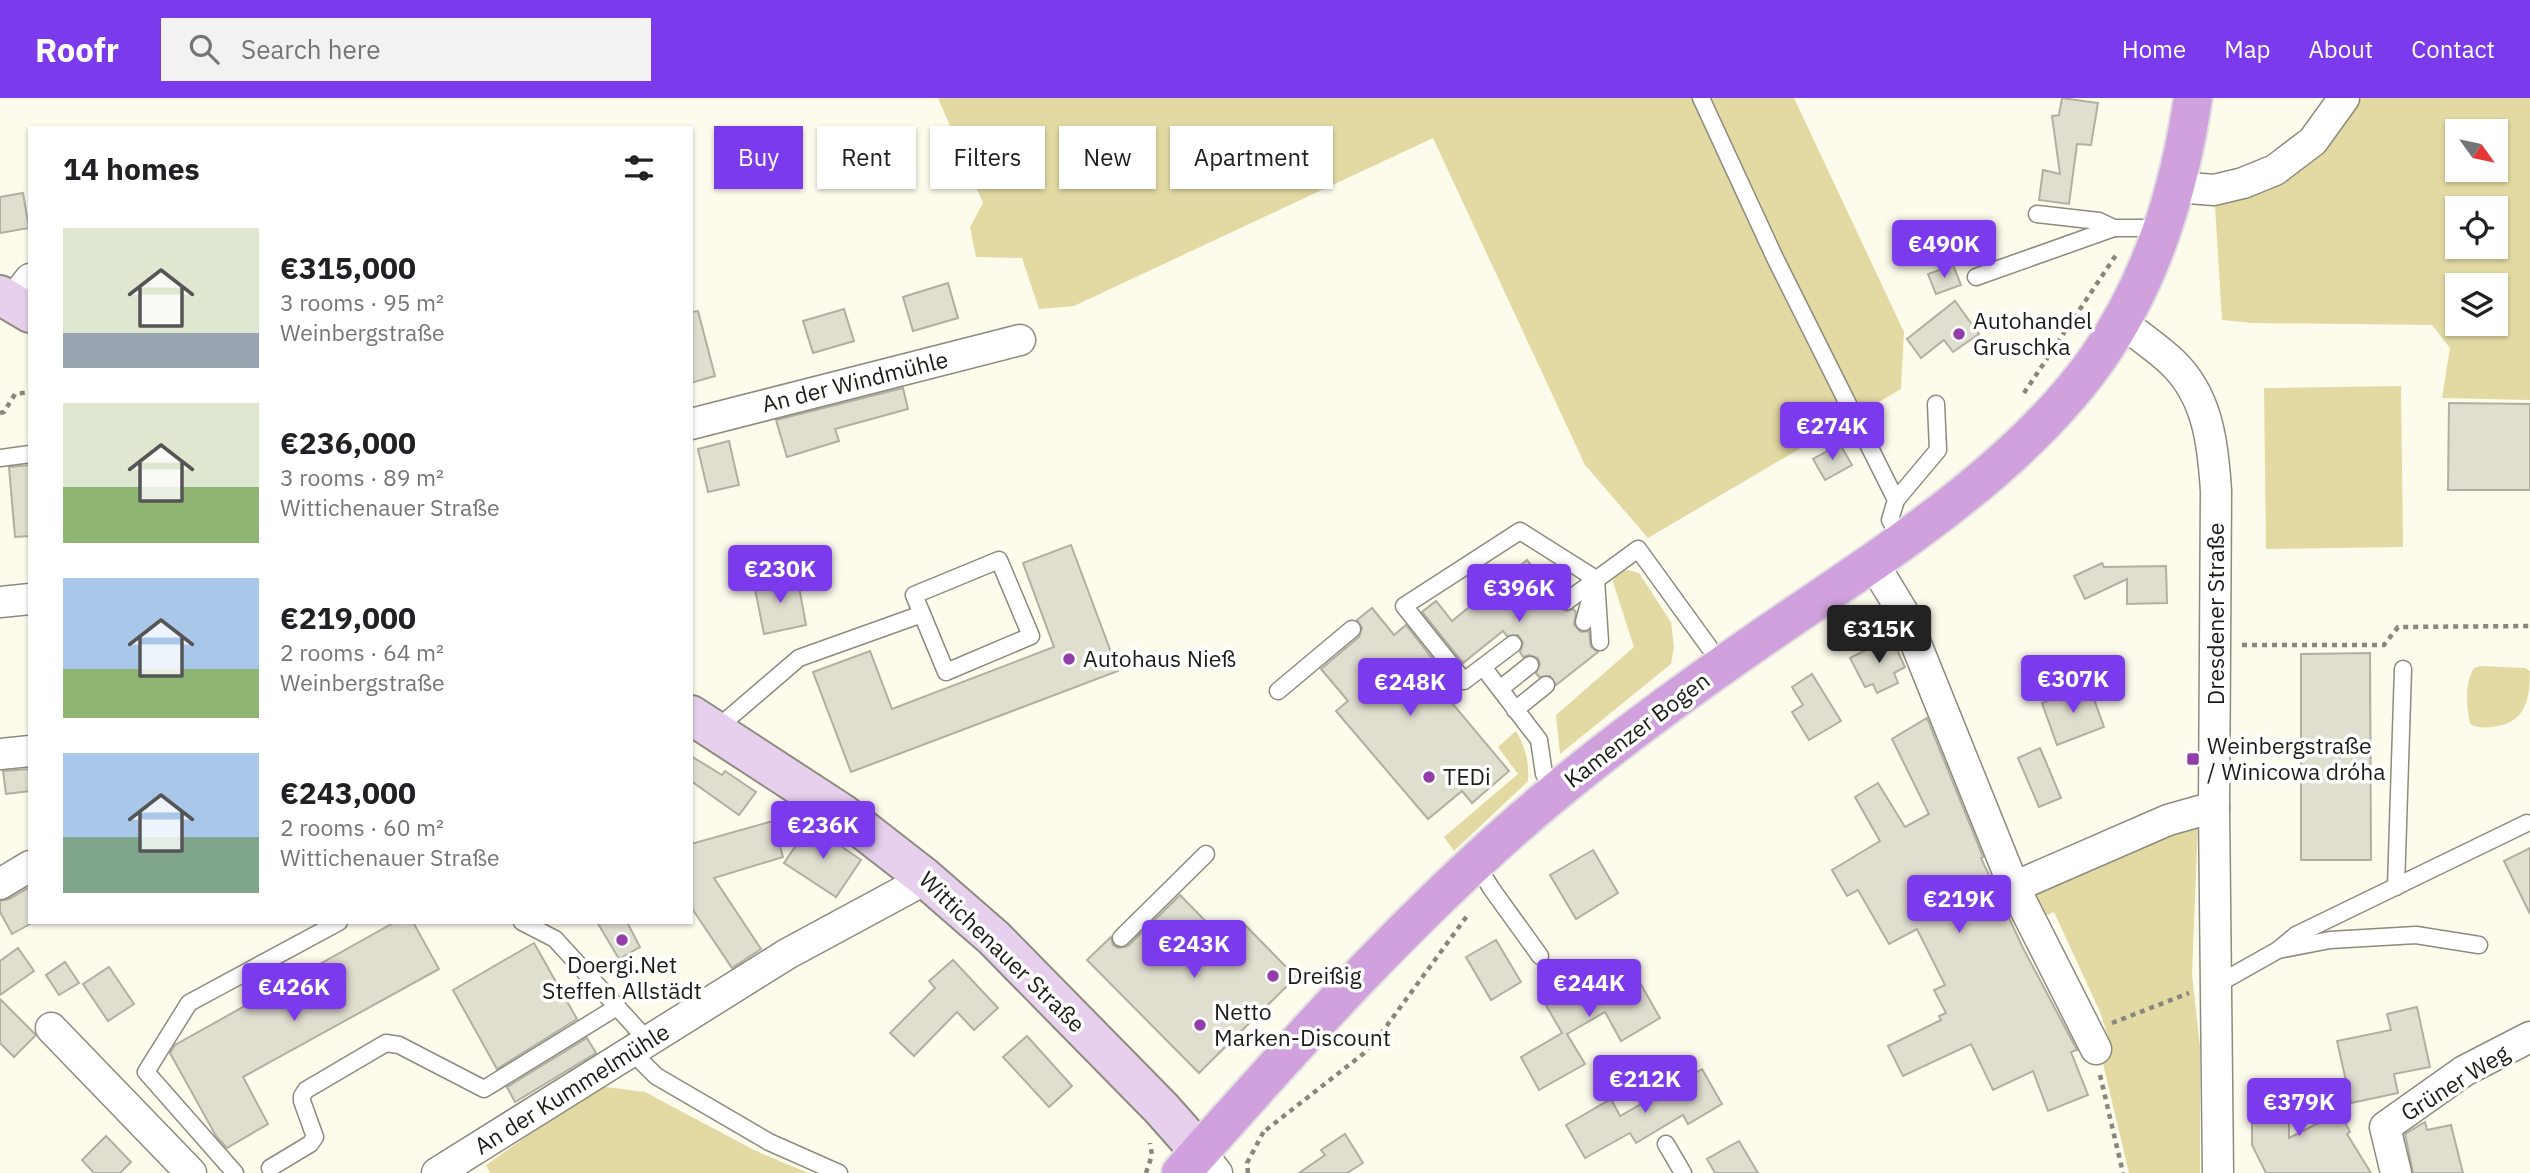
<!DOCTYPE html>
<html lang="en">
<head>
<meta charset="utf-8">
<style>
  body { margin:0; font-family:"IBM Plex Sans",sans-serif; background:#f2f2f2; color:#202124; height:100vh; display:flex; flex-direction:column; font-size:26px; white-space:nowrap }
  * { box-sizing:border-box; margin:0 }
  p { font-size:23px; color:#757577 }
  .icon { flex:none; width:38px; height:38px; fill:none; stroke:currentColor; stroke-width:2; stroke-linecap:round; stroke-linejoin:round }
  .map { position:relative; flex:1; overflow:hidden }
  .details { position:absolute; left:28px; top:28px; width:665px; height:798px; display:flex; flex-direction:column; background:#fff; border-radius:0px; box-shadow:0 2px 5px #0004 }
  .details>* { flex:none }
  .guide { position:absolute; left:714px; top:28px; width:665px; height:63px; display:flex; gap:14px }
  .needle { width:46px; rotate:123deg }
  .buttons { position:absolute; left:2445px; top:21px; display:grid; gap:14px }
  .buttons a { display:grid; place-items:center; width:63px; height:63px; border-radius:0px; background:#fff; box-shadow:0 2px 5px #0004; font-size:35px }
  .price { position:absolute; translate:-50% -60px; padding:0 16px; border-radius:7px; background:#7c3aed; color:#fff; font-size:23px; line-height:46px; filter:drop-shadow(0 2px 4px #0008) }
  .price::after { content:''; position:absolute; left:50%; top:42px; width:21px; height:16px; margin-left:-10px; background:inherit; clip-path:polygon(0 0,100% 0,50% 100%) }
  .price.on { background:#222; color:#fff }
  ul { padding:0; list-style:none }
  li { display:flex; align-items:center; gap:21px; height:175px; padding:0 35px }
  li span { display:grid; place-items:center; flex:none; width:196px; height:140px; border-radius:0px; color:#555 }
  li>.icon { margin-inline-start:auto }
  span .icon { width:84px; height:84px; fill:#fffc; stroke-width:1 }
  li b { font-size:30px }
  h2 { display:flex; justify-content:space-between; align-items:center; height:84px; padding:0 35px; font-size:30px }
  .chip { padding:0 24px; border-radius:0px; background:#fff; box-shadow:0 2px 5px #0004; font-size:24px; line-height:63px }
  .chip.on { background:#7c3aed; color:#fff }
  header { display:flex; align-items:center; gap:42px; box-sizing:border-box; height:98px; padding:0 35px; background:#7c3aed; color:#fff }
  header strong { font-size:33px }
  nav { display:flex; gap:38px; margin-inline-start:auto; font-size:24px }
  .search { width:490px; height:63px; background:#f2f2f2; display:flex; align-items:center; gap:18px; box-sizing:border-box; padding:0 24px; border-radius:0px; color:#757577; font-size:26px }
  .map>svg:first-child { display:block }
  .green { fill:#e3daa3; fill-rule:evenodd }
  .building { fill:#e0decf; stroke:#b1afa1; stroke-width:2 }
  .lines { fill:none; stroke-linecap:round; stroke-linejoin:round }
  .service-casing { stroke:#8d8b7e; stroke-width:19 }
  .minor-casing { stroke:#8d8b7e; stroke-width:33 }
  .secondary-casing { stroke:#8d8b7e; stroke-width:42 }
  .primary-casing { stroke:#dfdfdf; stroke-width:42 }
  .path { stroke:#88877d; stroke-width:4.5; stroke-dasharray:5 5; stroke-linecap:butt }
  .service { stroke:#fff; stroke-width:16 }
  .minor { stroke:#fff; stroke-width:30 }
  .secondary { stroke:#e7d0ee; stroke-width:38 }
  .primary { stroke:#d0a1dc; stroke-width:38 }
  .poi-dot { fill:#933daa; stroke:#fff; stroke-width:2.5 }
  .labels { text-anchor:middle; stroke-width:7; stroke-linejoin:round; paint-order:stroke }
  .poi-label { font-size:23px; fill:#1d1d17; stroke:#fff; text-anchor:start }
  .street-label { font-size:23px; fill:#1d1d17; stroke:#fff }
</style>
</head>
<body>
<header>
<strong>Roofr</strong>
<div class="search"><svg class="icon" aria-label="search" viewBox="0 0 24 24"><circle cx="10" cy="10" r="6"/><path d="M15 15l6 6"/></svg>Search here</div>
<nav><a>Home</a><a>Map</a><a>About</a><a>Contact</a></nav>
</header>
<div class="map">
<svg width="2530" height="1075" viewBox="0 0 2530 1075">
  <rect width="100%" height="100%" fill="#fdfbec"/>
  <g class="green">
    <polygon points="938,0 1794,0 1904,234 1901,291 1648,440 1585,367 1433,40 1074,208 1039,211 1022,160 976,159 970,129 983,105"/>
    <path d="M 2345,0 L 2530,0 L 2530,302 L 2442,300 L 2450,250 L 2432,227 L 2253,225 L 2222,222 L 2214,92 L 2243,85 ZM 2457,33 L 2496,33 L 2496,72 L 2457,72 ZM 2457,110 L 2496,110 L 2496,149 L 2457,149 ZM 2457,187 L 2496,187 L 2496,226 L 2457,226 Z"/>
    <polygon points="2401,288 2403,449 2266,451 2264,290"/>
    <polygon points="1628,472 1639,475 1671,524 1674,549 1671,566 1560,656 1556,617 1634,549 1613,484 1614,477 1619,473"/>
    <path d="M 2481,568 L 2525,570 L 2530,573 C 2530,603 2525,626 2491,629 C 2483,630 2478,630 2470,626 C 2467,609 2464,586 2474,570 Z"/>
    <path d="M 1516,633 C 1526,650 1529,664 1528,683 L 1454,753 L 1444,739 L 1518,676 L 1498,649 Z"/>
    <polygon points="2198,726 2192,876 2200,949 2200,1075 2129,1075 2101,957 2111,947 2100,914 2054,814 2039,821 2032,795 2161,736"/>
    <polygon points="598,988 645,994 756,1053 808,1075 490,1075 486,1067"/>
  </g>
  <g class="building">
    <polygon points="2062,0 2098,5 2091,47 2077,46 2069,106 2039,102 2043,72 2060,76 2052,18 2059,17"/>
    <polygon points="23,95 29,130 0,135 0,99"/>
    <polygon points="1953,167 1961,187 1936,196 1928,176"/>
    <polygon points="948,185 958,220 913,233 903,199"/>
    <polygon points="1955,203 1979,236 1953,254 1944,242 1921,260 1907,241"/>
    <polygon points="844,211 854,243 813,255 803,223"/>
    <polygon points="698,213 715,278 691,285 691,214"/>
    <polygon points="903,290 908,311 835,331 839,343 787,359 776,322"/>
    <polygon points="2449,305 2530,306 2530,392 2448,392"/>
    <polygon points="729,343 739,387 708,394 698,351"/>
    <polygon points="1840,346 1852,367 1825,382 1813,361"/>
    <polygon points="30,367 30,438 15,439 9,369"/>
    <polygon points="1071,447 1118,573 851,674 813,574 870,553 892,611 1054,549 1023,465"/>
    <polygon points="1527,462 1548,488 1552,485 1560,495 1557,503 1559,510 1567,513 1573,511 1576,514 1574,527 1581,534 1589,533 1591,549 1598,554 1556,587 1550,578 1539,579 1536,575 1540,566 1538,560 1529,557 1523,559 1520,554 1523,545 1518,537 1507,538 1503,533 1463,565 1422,514 1436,503 1452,523"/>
    <polygon points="2102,465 2104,469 2166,468 2167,505 2127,506 2127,481 2085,501 2074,478"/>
    <polygon points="797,478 806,527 764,536 754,486"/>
    <polygon points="1372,510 1394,537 1406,527 1446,578 1436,586 1509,673 1472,705 1462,693 1428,721 1336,613 1348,603 1321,571 1359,539 1362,530 1357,522"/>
    <polygon points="1891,539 1905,569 1894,575 1898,585 1877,595 1873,586 1865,589 1850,560"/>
    <polygon points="2370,555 2371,762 2301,762 2301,556"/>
    <polygon points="1812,576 1841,623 1809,642 1792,614 1803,607 1792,589"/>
    <polygon points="2089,587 2104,629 2057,647 2042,605"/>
    <polygon points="1927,620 1983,759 1981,760 2023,850 2077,952 2071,954 2088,997 2048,1013 2033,973 1993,992 1971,946 1903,978 1888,948 1941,922 1939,918 1946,915 1934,892 1945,887 1917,831 1889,846 1858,792 1847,798 1832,772 1880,743 1855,699 1878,685 1905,729 1929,716 1892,641"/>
    <polygon points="2040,650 2061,700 2039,709 2018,660"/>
    <polygon points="691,658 722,677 725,673 756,694 739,717 691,683"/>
    <polygon points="30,671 30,693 6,696 3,673"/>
    <polygon points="773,723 783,759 714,780 761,851 732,870 691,809 691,746"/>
    <polygon points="810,727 861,762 836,799 784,765"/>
    <polygon points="2530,750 2530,816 2504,763"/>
    <polygon points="1593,752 1618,795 1576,821 1550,777"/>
    <polygon points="30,789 30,826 12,836 0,814 0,803 9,801"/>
    <polygon points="1180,797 1225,843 1243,825 1296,879 1199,975 1087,862 1111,839 1113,847 1118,850 1128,848"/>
    <polygon points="395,824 413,824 439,871 243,979 268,1026 227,1050 216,1038 170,955 175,947"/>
    <polygon points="597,824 627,824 640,849 619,861"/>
    <polygon points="1496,842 1521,884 1491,902 1466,859"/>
    <polygon points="534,845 577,921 497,971 453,892"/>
    <polygon points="18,850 34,873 0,897 0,863"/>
    <polygon points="953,862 998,910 974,932 957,914 914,958 890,935 935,890 929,883"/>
    <polygon points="1627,862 1660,920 1621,943 1605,914 1567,936 1585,966 1539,992 1521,959 1562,935 1539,895 1561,883 1569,896"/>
    <polygon points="65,864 79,885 59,897 46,877"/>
    <polygon points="109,869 134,906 108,923 83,886"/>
    <polygon points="0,901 36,937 14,959 0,945"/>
    <polygon points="2417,909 2430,969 2394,976 2398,995 2351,1005 2337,943 2391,932 2387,916"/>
    <polygon points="1027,938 1072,988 1049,1009 1003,959"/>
    <polygon points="587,940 596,955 515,1004 507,989"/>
    <polygon points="1702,971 1722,1006 1688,1026 1683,1017 1636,1045 1630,1035 1585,1060 1566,1027 1611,1001 1620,1018"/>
    <polygon points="2252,985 2289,985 2289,1040 2340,1014 2350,1034 2347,1036 2371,1075 2266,1075 2252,1047"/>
    <polygon points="2425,1024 2427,1032 2451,1027 2463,1075 2413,1075 2405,1036"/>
    <polygon points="1345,1036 1363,1065 1347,1075 1299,1075 1325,1057 1321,1052"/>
    <polygon points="106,1038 131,1064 120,1075 94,1075 82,1062"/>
    <polygon points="1739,1043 1758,1075 1715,1075 1707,1061"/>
  </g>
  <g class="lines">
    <defs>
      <g id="service">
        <polyline points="1701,0 1775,160 1896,402 1890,422 1903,444"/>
        <polyline points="2037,116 2099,123 2114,130 2161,130"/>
        <polyline points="1976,179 2114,130"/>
        <polyline points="0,360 30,356"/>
        <polyline points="1896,402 1938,352 1936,306"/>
        <polyline points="1596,481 1600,544"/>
        <polyline points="1567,503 1638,451 1709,549"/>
        <polyline points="1584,524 1592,494"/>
        <polyline points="1513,546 1464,583 1404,508 1520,433 1596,481"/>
        <polyline points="1483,569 1539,642 1544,676"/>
        <polyline points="1500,591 1530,567"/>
        <polyline points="1278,593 1352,531"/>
        <polyline points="1515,612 1546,587"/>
        <polyline points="715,632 799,560 922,516 946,574 1031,538 999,462 914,497 922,516"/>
        <polyline points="1476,765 1491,790 1540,858"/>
        <polyline points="2396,789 2403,571"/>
        <polyline points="522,824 555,841 649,944"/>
        <polyline points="1121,840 1206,756"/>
        <polyline points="2278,852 2296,837 2527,725"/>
        <polyline points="2216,887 2278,852 2330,842 2416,837 2479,847"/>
        <polyline points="632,954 656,978 769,1044 839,1075"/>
        <polyline points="1666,1046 1683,1075"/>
        <polyline points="270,1070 310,1046 315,1039 302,1003 302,998 306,992 386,945 399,947 484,991 617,909"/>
        <polyline points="235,1075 146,974 189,905 339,824"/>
      </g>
      <g id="minor">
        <polyline points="2176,89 2214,92 2243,85 2275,72 2313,43 2344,0"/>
        <polyline points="12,204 30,181"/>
        <path d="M 2121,224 C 2138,237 2156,249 2172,264 C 2208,298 2213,346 2216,393 L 2214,709 L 2218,1075"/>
        <polyline points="691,326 1020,242"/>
        <polyline points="1873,465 1904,516 2014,789 2096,951"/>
        <polyline points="0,504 30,501"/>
        <polyline points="0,656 30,653"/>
        <polyline points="0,786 30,768"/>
        <polyline points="2014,789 2168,722 2214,709"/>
        <polyline points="51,930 191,1075"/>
        <polyline points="1200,1054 1217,1075"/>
        <polyline points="437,1075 787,856 911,789 924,779"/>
        <polyline points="2396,1075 2385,1029 2464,973 2530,939"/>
      </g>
      <g id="secondary">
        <polyline points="0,197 30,215"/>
        <polyline points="691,617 843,716 924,779 994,840 1162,1011 1200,1054"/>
      </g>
      <path id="primary" d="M 1181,1075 C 1298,943 1417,809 1553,696 C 1629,633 1710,575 1791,520 C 1896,449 2023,366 2097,261 C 2152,183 2179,93 2193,0"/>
    </defs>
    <use href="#service" class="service-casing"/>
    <use href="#minor" class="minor-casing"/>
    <use href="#secondary" class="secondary-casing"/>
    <use href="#primary" class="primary-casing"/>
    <g class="path">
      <polyline points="2024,295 2116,157"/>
      <polyline points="0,315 4,314 15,296 30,294"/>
      <polyline points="2242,547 2384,547 2398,529 2530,528"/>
      <polyline points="1304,877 1311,884"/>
      <polyline points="2112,925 2189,895"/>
      <polyline points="2100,977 2123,1075"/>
      <polyline points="1266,1032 1363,956 1380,937 1467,818"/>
      <polyline points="1146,1075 1152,1057 1150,1045"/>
      <polyline points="1248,1075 1247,1065 1265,1031"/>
    </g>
    <use href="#service" class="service"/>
    <use href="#minor" class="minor"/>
    <use href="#secondary" class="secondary"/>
    <use href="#primary" class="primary"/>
  </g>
  <g class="poi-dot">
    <circle cx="1959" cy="236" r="7"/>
    <circle cx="1069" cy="561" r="7"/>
    <rect x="2186" y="654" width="14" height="14" rx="3.5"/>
    <circle cx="1429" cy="679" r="7"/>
    <circle cx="622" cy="842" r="7"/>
    <circle cx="1273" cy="878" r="7"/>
    <circle cx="1200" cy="927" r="7"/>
  </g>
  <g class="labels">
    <g class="poi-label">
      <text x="1973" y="231">Autohandel<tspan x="1973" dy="26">Gruschka</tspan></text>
      <text x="1083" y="569">Autohaus Nieß</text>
      <text x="2207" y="656">Weinbergstraße<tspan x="2207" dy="26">/ Winicowa dróha</tspan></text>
      <text x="1443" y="687">TEDi</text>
      <text x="622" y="875" text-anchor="middle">Doergi.Net<tspan x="622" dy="26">Steffen Allstädt</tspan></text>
      <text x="1287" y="886">Dreißig</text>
      <text x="1214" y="922">Netto<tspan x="1214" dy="26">Marken-Discount</tspan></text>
    </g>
    <g class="street-label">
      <text transform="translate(855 284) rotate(-14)" y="8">An der Windmühle</text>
      <text transform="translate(2216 516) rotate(-90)" y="8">Dresdener Straße</text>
      <text transform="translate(1637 632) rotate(-37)" y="8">Kamenzer Bogen</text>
      <text transform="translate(1002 854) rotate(44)" y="8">Wittichenauer Straße</text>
      <text transform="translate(2455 985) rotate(-32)" y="8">Grüner Weg</text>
      <text transform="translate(572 991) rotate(-32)" y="8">An der Kummelmühle</text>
    </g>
  </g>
</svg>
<div class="buttons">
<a><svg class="needle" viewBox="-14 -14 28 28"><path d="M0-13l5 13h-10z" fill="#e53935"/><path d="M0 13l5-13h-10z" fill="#757577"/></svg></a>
<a><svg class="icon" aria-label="locate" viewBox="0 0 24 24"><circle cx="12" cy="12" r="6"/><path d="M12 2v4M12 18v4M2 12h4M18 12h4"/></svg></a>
<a><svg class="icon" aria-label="layers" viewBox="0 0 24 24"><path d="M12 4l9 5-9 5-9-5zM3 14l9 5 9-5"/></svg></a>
</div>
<b class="price" style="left:1944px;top:182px">€490K</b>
<b class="price" style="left:1832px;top:364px">€274K</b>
<b class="price" style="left:780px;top:507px">€230K</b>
<b class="price" style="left:1519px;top:526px">€396K</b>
<b class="price on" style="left:1879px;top:567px">€315K</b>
<b class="price" style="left:2073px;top:617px">€307K</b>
<b class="price" style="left:1410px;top:620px">€248K</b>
<b class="price" style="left:823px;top:763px">€236K</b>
<b class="price" style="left:1959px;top:837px">€219K</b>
<b class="price" style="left:1194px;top:882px">€243K</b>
<b class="price" style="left:1589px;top:921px">€244K</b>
<b class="price" style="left:294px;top:925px">€426K</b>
<b class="price" style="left:1645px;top:1017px">€212K</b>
<b class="price" style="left:2299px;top:1040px">€379K</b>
<div class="guide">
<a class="chip on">Buy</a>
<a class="chip">Rent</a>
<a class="chip">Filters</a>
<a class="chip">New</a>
<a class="chip">Apartment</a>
</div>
<section class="details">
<h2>14 homes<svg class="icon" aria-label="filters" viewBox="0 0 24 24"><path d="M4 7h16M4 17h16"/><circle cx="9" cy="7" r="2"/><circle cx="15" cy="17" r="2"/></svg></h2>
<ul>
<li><span style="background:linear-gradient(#dfe7d0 75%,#9aa5b1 0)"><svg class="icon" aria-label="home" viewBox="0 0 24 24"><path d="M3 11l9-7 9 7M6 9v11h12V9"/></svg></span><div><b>€315,000</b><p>3 rooms · 95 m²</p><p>Weinbergstraße</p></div></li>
<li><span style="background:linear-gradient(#dfe7d0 60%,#8fb573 0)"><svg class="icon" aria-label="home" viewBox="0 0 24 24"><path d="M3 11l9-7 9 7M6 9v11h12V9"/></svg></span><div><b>€236,000</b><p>3 rooms · 89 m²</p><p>Wittichenauer Straße</p></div></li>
<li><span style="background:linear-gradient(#a9c7e8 65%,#8fb573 0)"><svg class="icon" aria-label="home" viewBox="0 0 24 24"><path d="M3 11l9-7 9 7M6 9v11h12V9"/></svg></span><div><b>€219,000</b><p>2 rooms · 64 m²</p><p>Weinbergstraße</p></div></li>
<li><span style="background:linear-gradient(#a9c7e8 60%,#7fa58c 0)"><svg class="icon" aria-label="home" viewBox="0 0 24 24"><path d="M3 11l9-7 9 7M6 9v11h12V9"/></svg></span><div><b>€243,000</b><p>2 rooms · 60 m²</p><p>Wittichenauer Straße</p></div></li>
</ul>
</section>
</div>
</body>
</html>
